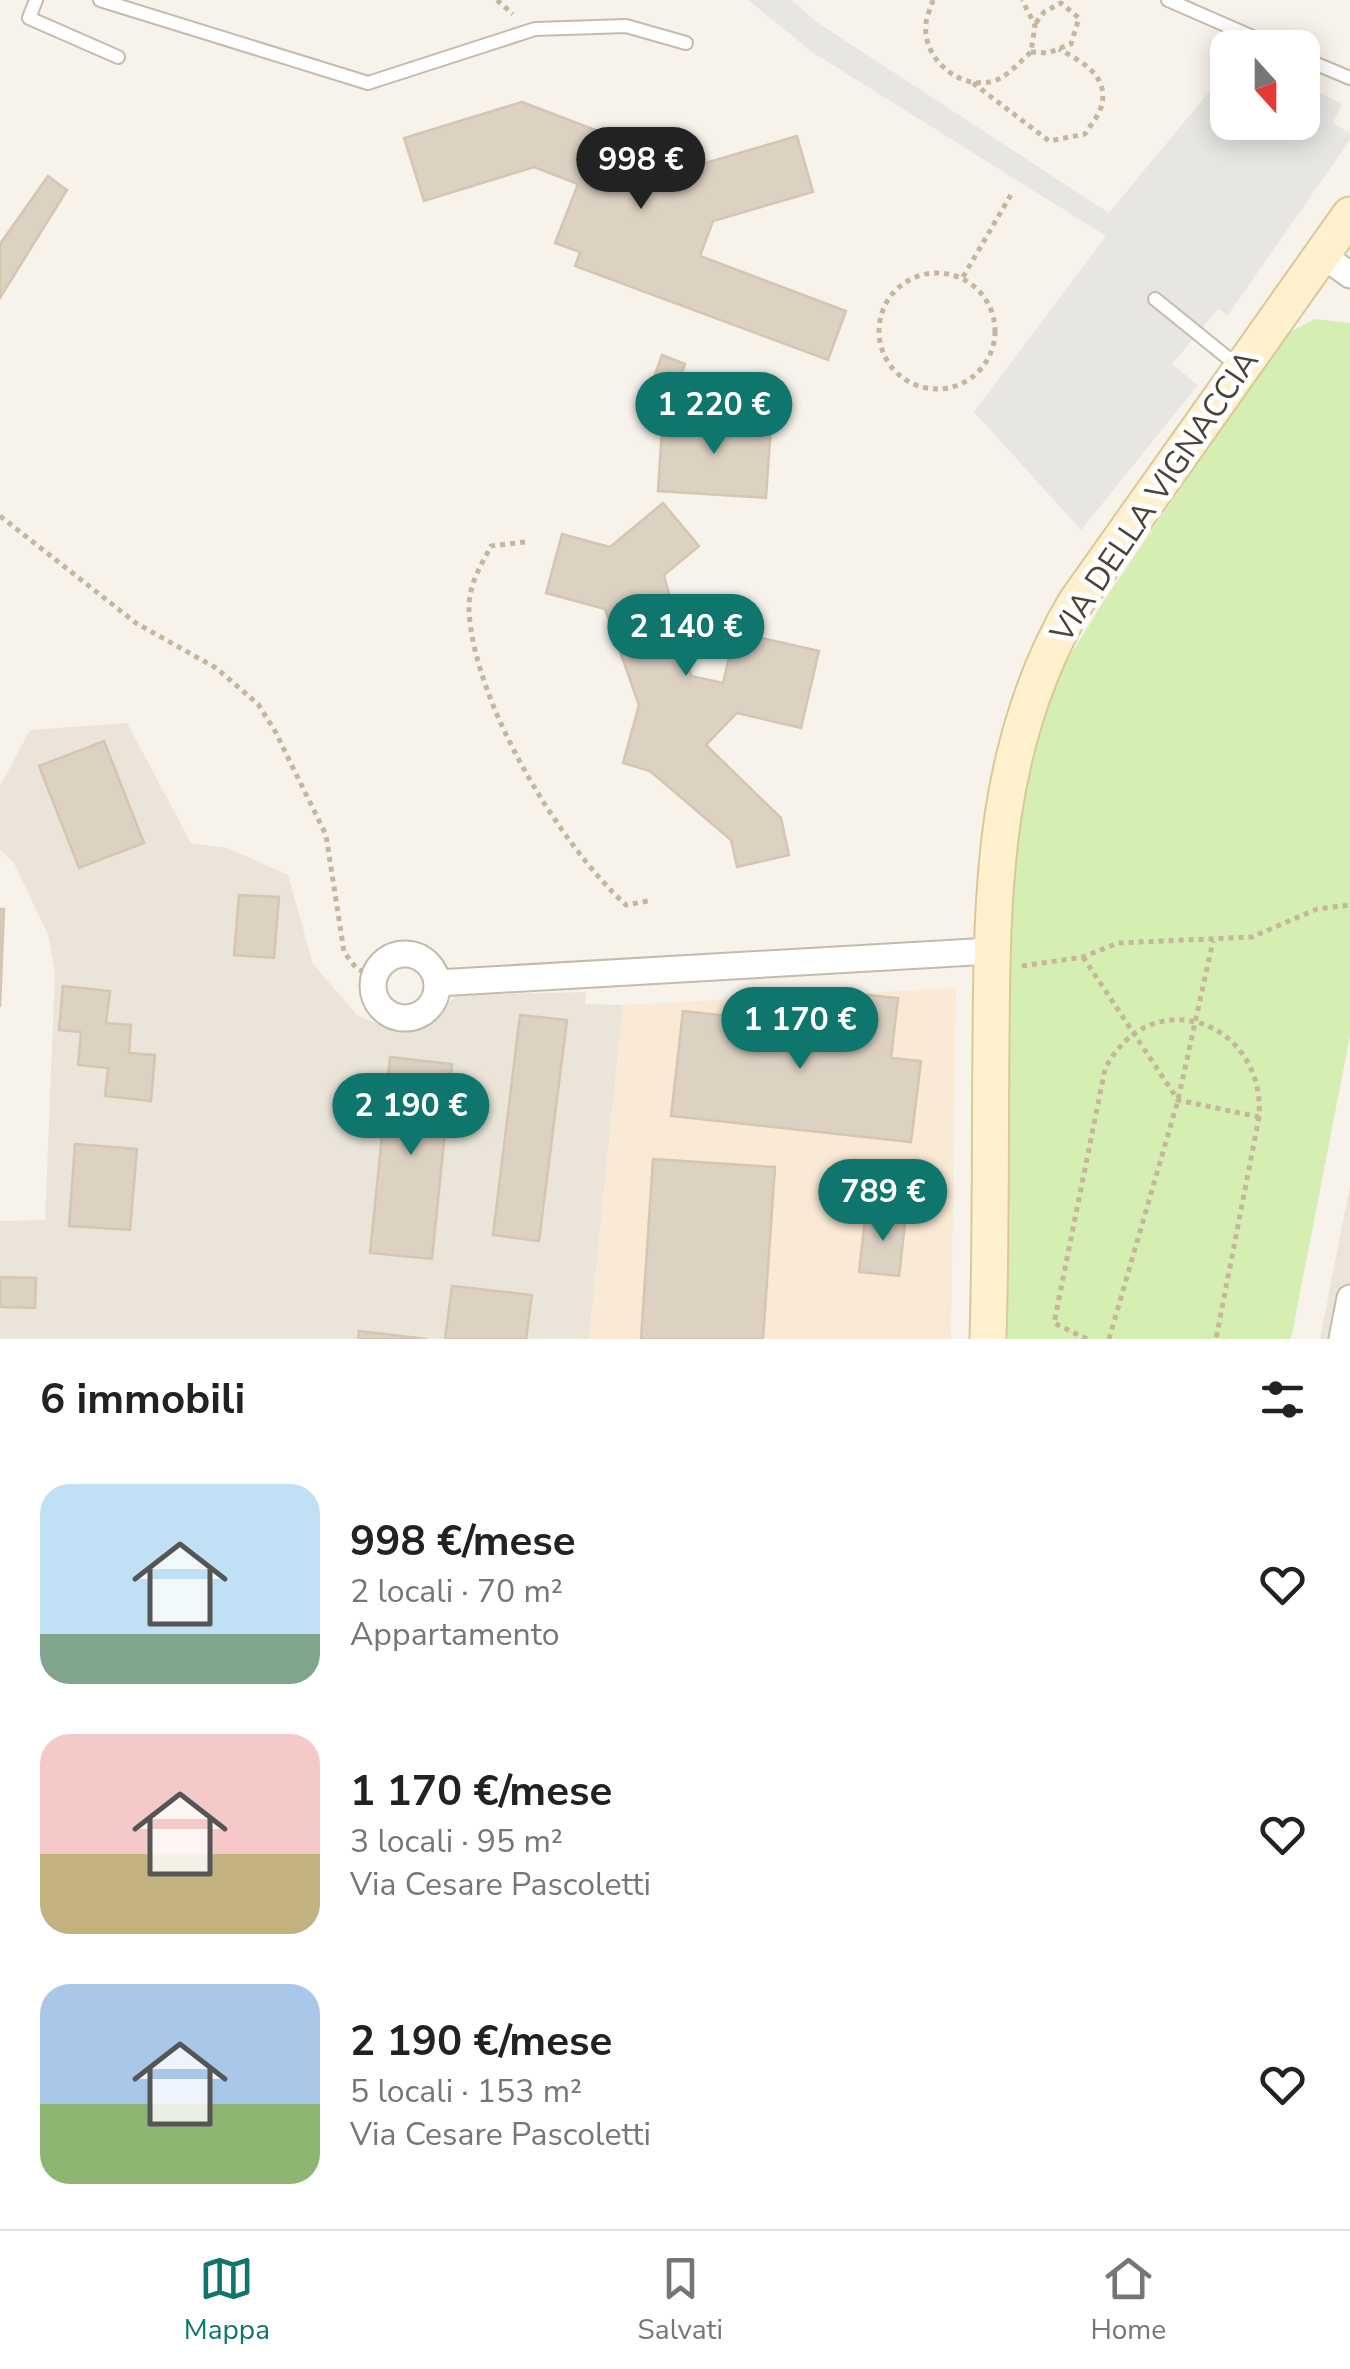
<!DOCTYPE html>
<html lang="it">
<head>
<meta charset="utf-8">
<style>
  body { margin:0; font-family:"Nunito Sans",sans-serif; background:#f2f2f2; color:#222; height:100vh; display:flex; flex-direction:column; font-size:38px; white-space:nowrap }
  * { box-sizing:border-box; margin:0 }
  p { font-size:32px; color:#767676 }
  .icon { flex:none; width:55px; height:55px; fill:none; stroke:currentColor; stroke-width:2; stroke-linecap:round; stroke-linejoin:round }
  .map { position:relative; height:1339px; overflow:hidden }
  .details { display:flex; flex-direction:column; background:#fff; flex:1 }
  .details>* { flex:none }
  .needle { width:65px; rotate:159deg }
  .tools { position:absolute; left:1210px; top:30px; display:grid; gap:20px }
  .tools a { display:grid; place-items:center; width:110px; height:110px; border-radius:20px; background:#fff; box-shadow:0 5px 25px #0003; font-size:50px }
  .price { position:absolute; translate:-50% -85px; padding:0 22px; border-radius:35px; background:#0f766e; color:#fff; font-size:32px; line-height:65px; filter:drop-shadow(0 2px 5px #0008) }
  .price::after { content:''; position:absolute; left:50%; top:60px; width:30px; height:22px; margin-left:-15px; background:inherit; clip-path:polygon(0 0,100% 0,50% 100%) }
  .price.active { background:#222; color:#fff }
  ul { padding:0; list-style:none }
  li { display:flex; align-items:center; gap:30px; height:250px; padding:0 40px }
  li span { display:grid; place-items:center; flex:none; width:280px; height:200px; border-radius:30px; color:#555 }
  li>.icon { margin-inline-start:auto }
  span .icon { width:120px; height:120px; fill:#fffc; stroke-width:1 }
  li b { font-size:42px }
  h2 { display:flex; justify-content:space-between; align-items:center; height:120px; padding:0 40px; font-size:42px }
  .dock { display:flex; justify-content:space-around; align-items:center; height:140px; border-top:2px solid #e0e0e0; background:#fff; font-size:28px; color:#767676 }
  .dock a { display:grid; justify-items:center; gap:5px }
  .dock .active { color:#0f766e }
  .map>svg:first-child { display:block }
  .residential { fill:#ebe5d9 }
  .commercial { fill:#fae9d5 }
  .green { fill:#d5eeb1 }
  .parking { fill:#e8e6e2 }
  .building { fill:#ddd1c2; stroke:#d5c6b1; stroke-width:2.5 }
  .lines { fill:none; stroke-linecap:round; stroke-linejoin:round }
  .lane-casing { stroke:#c4bbac; stroke-width:16 }
  .street-casing { stroke:#c4bbac; stroke-width:29 }
  .secondary-casing { stroke:#dbc797; stroke-width:39 }
  .path { stroke:#c7b69c; stroke-width:5; stroke-dasharray:5 5; stroke-linecap:butt }
  .lane { stroke:#fff; stroke-width:12 }
  .street { stroke:#fff; stroke-width:25 }
  .secondary { stroke:#fff1cd; stroke-width:35 }
  .labels { text-anchor:middle; stroke-width:10; stroke-linejoin:round; paint-order:stroke }
  .street-label { font-size:32px; fill:#4c4337; stroke:#fff }
</style>
</head>
<body>
<div class="map">
<svg width="1350" height="1339" viewBox="0 0 1350 1339">
  <rect width="100%" height="100%" fill="#f7f3eb"/>
  <g class="residential">
    <polygon points="127,723 191,843 228,848 288,875 313,964 357,1015 378,1024 406,1029 435,1018 456,995 586,992 585,1004 623,1005 589,1339 0,1339 0,1221 45,1220 55,971 48,935 14,863 0,850 0,786 30,730"/>
    <polygon points="1350,1185 1350,1339 1320,1339"/>
  </g>
  <polygon class="commercial" points="956,988 951,1339 589,1339 623,1005"/>
  <polygon class="green" points="1315,319 1350,323 1350,1036 1291,1339 1008,1339 1008,968 1012,879 1022,786 1045,696 1105,599 1286,334"/>
  <polygon class="parking" points="748,0 792,0 815,21 1109,213 1227,70 1228,122 1302,122 1303,84 1342,104 1333,123 1350,133 1350,140 1228,315 1218,309 1172,364 1198,385 1081,530 974,412 1106,236 812,52"/>
  <g class="building">
    <polygon points="522,102 692,167 797,136 813,192 713,221 700,256 846,311 828,360 575,266 580,252 555,243 578,184 534,167 424,201 404,138"/>
    <polygon points="48,176 67,190 0,298 0,244"/>
    <polygon points="662,355 685,364 673,398 650,389"/>
    <polygon points="663,415 771,423 766,498 658,491"/>
    <polygon points="663,503 699,546 664,575 691,676 723,683 735,632 819,651 801,728 737,713 706,745 781,818 789,855 737,867 731,840 650,771 623,763 639,705 605,609 546,593 562,534 610,547"/>
    <polygon points="104,741 144,843 79,868 39,766"/>
    <polygon points="239,895 279,897 274,958 234,955"/>
    <polygon points="0,909 4,909 0,1007"/>
    <polygon points="63,986 110,991 106,1023 131,1025 129,1053 155,1055 151,1101 105,1096 108,1068 78,1065 81,1032 59,1030"/>
    <polygon points="849,993 898,998 891,1058 921,1061 911,1142 671,1116 683,1011 824,1026 826,1011 846,1014"/>
    <polygon points="520,1015 567,1020 539,1241 493,1235"/>
    <polygon points="390,1057 452,1064 432,1259 370,1253"/>
    <polygon points="75,1144 137,1149 130,1230 69,1226"/>
    <polygon points="653,1159 775,1167 763,1339 641,1339"/>
    <polygon points="866,1211 906,1215 899,1276 859,1272"/>
    <polygon points="0,1277 36,1278 35,1308 0,1307"/>
    <polygon points="452,1286 532,1295 526,1339 445,1339"/>
    <polygon points="359,1331 427,1339 358,1339"/>
  </g>
  <g class="lines">
    <defs>
      <g id="lane">
        <polyline points="36,0 29,18 118,57"/>
        <polyline points="100,0 368,83 535,29 626,26 686,43"/>
        <polyline points="1168,0 1278,48"/>
        <polyline points="1302,58 1350,78"/>
        <polyline points="1155,299 1239,367"/>
      </g>
      <g id="street">
        <polyline points="1321,254 1350,275"/>
        <circle cx="405" cy="986" r="32"/>
        <polyline points="437,983 991,951"/>
        <polyline points="1342,1339 1350,1298"/>
      </g>
      <path id="secondary" d="M 988,1339 C 991,1240 990,1141 991,1043 C 992,886 994,740 1076,602 L 1350,215"/>
    </defs>
    <use href="#lane" class="lane-casing"/>
    <use href="#street" class="street-casing"/>
    <use href="#secondary" class="secondary-casing"/>
    <g class="path">
      <polyline points="497,0 513,14"/>
      <path d="M 933,0 C 931,7 927,15 926,23 C 921,61 966,96 1001,78 C 1011,72 1022,60 1031,52 L 1035,25 L 1022,0"/>
      <polyline points="1031,52 1048,53 1071,44 1079,18 1061,3 1044,12 1035,24"/>
      <path d="M 973,83 L 1049,141 L 1085,134 C 1090,126 1100,114 1102,104 C 1108,74 1080,61 1059,49"/>
      <circle cx="937" cy="331" r="58"/>
      <polyline points="963,277 1012,193"/>
      <polyline points="0,516 136,623 216,668 258,704 275,731 326,835 344,952 357,969 374,976"/>
      <path d="M 525,542 L 491,546 C 480,567 468,586 469,611 C 474,703 559,844 626,905 L 648,901"/>
      <polyline points="1083,957 1178,1100 1259,1117"/>
      <polyline points="1022,966 1083,957 1118,943 1252,937 1317,909 1350,905"/>
      <path d="M 1087,1339 L 1054,1323 L 1105,1069 C 1150,980 1266,1021 1259,1117 L 1216,1339"/>
      <polyline points="1109,1339 1178,1100 1213,941"/>
    </g>
    <use href="#lane" class="lane"/>
    <use href="#street" class="street"/>
    <use href="#secondary" class="secondary"/>
  </g>
  <g class="labels">
    <g class="street-label">
      <text transform="translate(1154 496) rotate(-56)" y="11">VIA DELLA VIGNACCIA</text>
    </g>
  </g>
</svg>
<div class="tools">
<a><svg class="needle" viewBox="-14 -14 28 28"><path d="M0-13l5 13h-10z" fill="#e53935"/><path d="M0 13l5-13h-10z" fill="#767676"/></svg></a>
</div>
<b class="price active" style="left:641px;top:212px">998 €</b>
<b class="price" style="left:714px;top:457px">1 220 €</b>
<b class="price" style="left:686px;top:679px">2 140 €</b>
<b class="price" style="left:800px;top:1072px">1 170 €</b>
<b class="price" style="left:411px;top:1158px">2 190 €</b>
<b class="price" style="left:883px;top:1244px">789 €</b>
</div>
<section class="details">
<h2>6 immobili<svg class="icon" aria-label="filters" viewBox="0 0 24 24"><path d="M4 7h16M4 17h16"/><circle cx="9" cy="7" r="2"/><circle cx="15" cy="17" r="2"/></svg></h2>
<ul>
<li><span style="background:linear-gradient(#bfe0f5 75%,#7fa58c 0)"><svg class="icon" aria-label="home" viewBox="0 0 24 24"><path d="M3 11l9-7 9 7M6 9v11h12V9"/></svg></span><div><b>998 €/mese</b><p>2 locali · 70 m²</p><p>Appartamento</p></div><svg class="icon" aria-label="heart" viewBox="0 0 24 24"><path d="M12 20l-8-8c-3-5 5-10 8-4 3-6 11-1 8 4z"/></svg></li>
<li><span style="background:linear-gradient(#f6c9c9 60%,#c2b280 0)"><svg class="icon" aria-label="home" viewBox="0 0 24 24"><path d="M3 11l9-7 9 7M6 9v11h12V9"/></svg></span><div><b>1 170 €/mese</b><p>3 locali · 95 m²</p><p>Via Cesare Pascoletti</p></div><svg class="icon" aria-label="heart" viewBox="0 0 24 24"><path d="M12 20l-8-8c-3-5 5-10 8-4 3-6 11-1 8 4z"/></svg></li>
<li><span style="background:linear-gradient(#a9c7e8 60%,#8fb573 0)"><svg class="icon" aria-label="home" viewBox="0 0 24 24"><path d="M3 11l9-7 9 7M6 9v11h12V9"/></svg></span><div><b>2 190 €/mese</b><p>5 locali · 153 m²</p><p>Via Cesare Pascoletti</p></div><svg class="icon" aria-label="heart" viewBox="0 0 24 24"><path d="M12 20l-8-8c-3-5 5-10 8-4 3-6 11-1 8 4z"/></svg></li>
</ul>
</section>
<nav class="dock">
<a class="active"><svg class="icon" aria-label="map" viewBox="0 0 24 24"><path d="M3 6l6-2 6 2 6-2v14l-6 2-6-2-6 2zM9 4v14M15 6v14"/></svg>Mappa</a>
<a><svg class="icon" aria-label="saved" viewBox="0 0 24 24"><path d="M7 4h10v16l-5-4-5 4z"/></svg>Salvati</a>
<a><svg class="icon" aria-label="home" viewBox="0 0 24 24"><path d="M3 11l9-7 9 7M6 9v11h12V9"/></svg>Home</a>
</nav>
</body>
</html>
